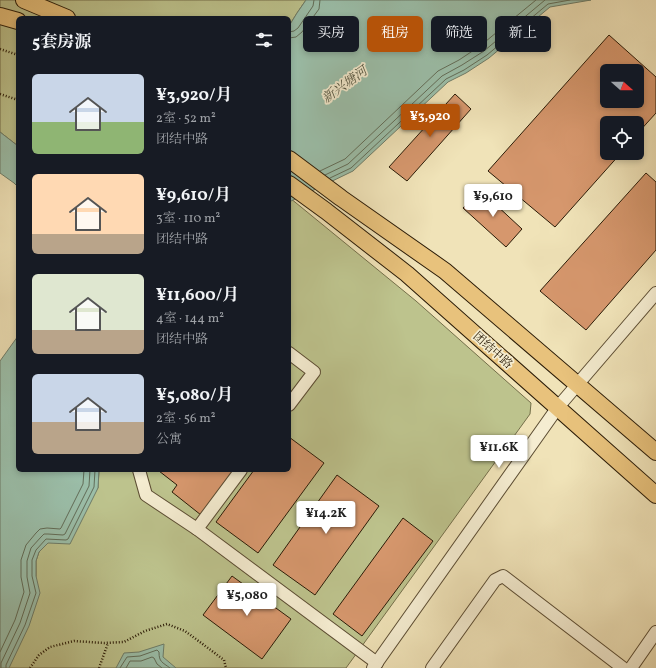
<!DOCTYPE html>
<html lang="zh">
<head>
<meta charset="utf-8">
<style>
  body { margin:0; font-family:Vollkorn,"Noto Serif SC",serif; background:#242831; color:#f1f3f6; height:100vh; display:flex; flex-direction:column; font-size:15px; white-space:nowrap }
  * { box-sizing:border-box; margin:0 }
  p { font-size:13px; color:#9ea1a6 }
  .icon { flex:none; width:22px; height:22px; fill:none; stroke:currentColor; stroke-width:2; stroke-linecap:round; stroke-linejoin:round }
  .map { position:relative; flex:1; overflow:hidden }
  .drawer { position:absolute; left:16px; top:16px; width:275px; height:456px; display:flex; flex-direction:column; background:#171b24; border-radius:6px; box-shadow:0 2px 6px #0003 }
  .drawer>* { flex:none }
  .hud { position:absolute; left:303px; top:16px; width:293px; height:36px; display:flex; gap:8px }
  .needle { width:26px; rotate:111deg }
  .fabs { position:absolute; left:600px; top:64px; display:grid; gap:8px }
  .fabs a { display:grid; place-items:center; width:44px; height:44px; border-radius:6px; background:#171b24; box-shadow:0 2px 6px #0003; font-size:20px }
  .price { position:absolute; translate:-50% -34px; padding:0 9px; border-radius:4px; background:#fff; color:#222; font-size:13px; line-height:26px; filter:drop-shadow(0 1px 2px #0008) }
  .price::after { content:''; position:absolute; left:50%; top:24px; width:12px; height:9px; margin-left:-6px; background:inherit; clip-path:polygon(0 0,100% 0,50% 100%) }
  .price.active { background:#b45309; color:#fff }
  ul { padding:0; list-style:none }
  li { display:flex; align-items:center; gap:12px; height:100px; padding:0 16px }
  li span { display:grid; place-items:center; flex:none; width:112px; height:80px; border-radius:6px; color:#555 }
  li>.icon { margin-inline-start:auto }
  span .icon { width:48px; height:48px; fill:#fffc; stroke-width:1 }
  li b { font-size:17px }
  h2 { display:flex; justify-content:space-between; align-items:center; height:48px; padding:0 16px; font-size:17px }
  .tag { padding:0 14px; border-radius:6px; background:#171b24; box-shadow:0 2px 6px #0003; font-size:14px; line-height:36px }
  .tag.active { background:#b45309; color:#fff }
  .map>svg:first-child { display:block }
  .green { fill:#bdc38d; stroke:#746f4a }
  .water { fill:#9bbfaa; stroke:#6e7d69 }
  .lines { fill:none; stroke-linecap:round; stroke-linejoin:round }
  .shore { stroke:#626d58; stroke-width:1 }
  .building { fill:#d6976d; stroke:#2a1b07; fill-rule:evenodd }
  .minor-casing { stroke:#5c4d33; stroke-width:14 }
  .major-casing { stroke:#2a1b07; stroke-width:18 }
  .path { stroke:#2a1b07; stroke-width:2.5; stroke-dasharray:1 2; stroke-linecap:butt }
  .minor { stroke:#f5edd1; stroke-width:12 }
  .major { stroke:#e8c27c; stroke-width:16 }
  .labels { text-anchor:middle; stroke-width:3.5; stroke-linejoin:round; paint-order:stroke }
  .street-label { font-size:12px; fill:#2a1b07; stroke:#f5edd1 }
  .water-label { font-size:13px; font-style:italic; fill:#525440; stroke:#f5edd1 }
</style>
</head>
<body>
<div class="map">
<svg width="656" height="668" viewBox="0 0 656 668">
  <rect width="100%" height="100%" fill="#f0e3b8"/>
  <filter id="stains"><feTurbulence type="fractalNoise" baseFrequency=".005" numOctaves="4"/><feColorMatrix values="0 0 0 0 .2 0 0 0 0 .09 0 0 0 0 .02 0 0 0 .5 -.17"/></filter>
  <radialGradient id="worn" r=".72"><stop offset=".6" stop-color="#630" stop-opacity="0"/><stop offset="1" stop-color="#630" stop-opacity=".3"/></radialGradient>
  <g class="green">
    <polygon points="0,0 306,0 297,13 289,26 289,18 18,18 18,146 0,132"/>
    <polygon points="289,198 290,198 416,301 531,403 530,414 346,668 7,668 36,576 36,561 39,552 98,488 99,470 289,470"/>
  </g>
  <g class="water">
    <polygon points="306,0 591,0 550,7 489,58 466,73 448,82 353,171 289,202 289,26 297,13"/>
    <polygon points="0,132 18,146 18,187 14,183 0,173"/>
    <polygon points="18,336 18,470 99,470 98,488 70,544 48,543 39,552 36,561 36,576 40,593 29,626 9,668 0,668 0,361"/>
    <polygon points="164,644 163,657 176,668 116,668 124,653 139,652"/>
  </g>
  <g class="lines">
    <g class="shore">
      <polyline points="289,32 294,31 298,28 313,6 314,0"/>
      <polyline points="289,38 296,37 302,32 319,9 320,0"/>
      <polyline points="320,171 345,159 438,71 459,60 480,46 536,0"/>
      <polyline points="325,175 348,164 442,76 462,65 484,51 545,0"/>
      <polyline points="330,178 351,168 446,79 464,70 487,55 548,4 570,0"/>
      <polyline points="0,652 15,620 24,592 21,577 21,560 26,545 36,533 40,529 47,528 60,529 61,528 83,484 84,470"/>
      <polyline points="1,668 1,663 20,623 30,593 27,577 27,561 31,548 41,537 44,534 48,534 63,535 65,534 89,486 90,470"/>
      <polyline points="6,668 6,665 25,625 36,593 32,576 32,560 36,550 46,539 66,540 68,539 94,487 95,470"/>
      <path d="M 120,668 L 127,657 L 140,656 L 157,650 L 159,652 C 159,662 162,662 170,668"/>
      <polyline points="126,668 130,661 141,661 152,657 154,658 157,664 162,668"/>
    </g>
  </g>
  <g class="building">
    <path d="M 609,35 L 656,77 L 656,113 L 637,134 L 637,123 L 607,123 L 607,153 L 621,153 L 555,227 L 488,171 ZM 607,71 L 637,71 L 637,101 L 607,101 Z"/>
    <polygon points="455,94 471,109 407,181 389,167"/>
    <polygon points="646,173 656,182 656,250 586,330 540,291"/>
    <polygon points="480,190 522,229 506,247 463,208"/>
    <polygon points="289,437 324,463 258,553 216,522 254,470 289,470"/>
    <polygon points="159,470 235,470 201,515 172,492 177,485 159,471"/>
    <polygon points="337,475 379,506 315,595 273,565"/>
    <polygon points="403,518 433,541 362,636 333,614"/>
    <polygon points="232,576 291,619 262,659 203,615"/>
  </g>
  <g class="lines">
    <defs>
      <g id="minor">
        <polyline points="289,353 314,372 289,405"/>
        <polyline points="139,470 146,495 197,529 377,663"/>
        <polyline points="197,529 241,470"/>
        <polyline points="373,668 558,407 656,293"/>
        <polyline points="432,668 495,580 503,576 623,668"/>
        <polyline points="631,668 656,632"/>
      </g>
      <g id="major">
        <polyline points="24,0 67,18"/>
        <polyline points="0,16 18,21"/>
        <polyline points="289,159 341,198 445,271 656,452"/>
        <polyline points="289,184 326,211 407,274 656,495"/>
      </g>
    </defs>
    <use href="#minor" class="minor-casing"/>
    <use href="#major" class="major-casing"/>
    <g class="path">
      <polyline points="0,49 18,55"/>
      <polyline points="0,94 18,100"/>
      <polyline points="30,668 39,655 50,647 74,641 104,643 124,642 145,631 167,624 185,631 208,648 224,660 226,668"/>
      <polyline points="99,668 108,643"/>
    </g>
    <use href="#minor" class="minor"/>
    <use href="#major" class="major"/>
  </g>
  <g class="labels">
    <g class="street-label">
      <text transform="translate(493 350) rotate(42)" y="4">团结中路</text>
    </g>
    <g class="water-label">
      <text transform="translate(344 84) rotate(-36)" y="5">新兴塘河</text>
    </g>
  </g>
  <rect width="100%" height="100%" filter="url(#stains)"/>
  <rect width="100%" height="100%" fill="url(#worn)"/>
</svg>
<div class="fabs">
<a><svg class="needle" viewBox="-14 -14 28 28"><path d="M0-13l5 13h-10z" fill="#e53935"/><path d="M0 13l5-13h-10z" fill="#9ea1a6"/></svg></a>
<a><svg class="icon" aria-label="locate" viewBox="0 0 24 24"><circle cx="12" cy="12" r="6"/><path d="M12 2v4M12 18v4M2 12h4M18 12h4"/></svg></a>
</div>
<b class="price active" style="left:430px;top:138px">¥3,920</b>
<b class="price" style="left:493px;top:218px">¥9,610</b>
<b class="price" style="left:499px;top:469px">¥11.6K</b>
<b class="price" style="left:326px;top:535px">¥14.2K</b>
<b class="price" style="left:247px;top:617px">¥5,080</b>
<div class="hud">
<a class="tag">买房</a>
<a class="tag active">租房</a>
<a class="tag">筛选</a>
<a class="tag">新上</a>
</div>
<section class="drawer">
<h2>5套房源<svg class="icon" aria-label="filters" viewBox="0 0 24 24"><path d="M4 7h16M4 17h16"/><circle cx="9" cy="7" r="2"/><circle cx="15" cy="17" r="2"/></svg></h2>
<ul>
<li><span style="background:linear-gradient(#c9d6e8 60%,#8fb573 0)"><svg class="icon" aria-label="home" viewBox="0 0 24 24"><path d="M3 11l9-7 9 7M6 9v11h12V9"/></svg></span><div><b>¥3,920/月</b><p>2室 · 52 m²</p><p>团结中路</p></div></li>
<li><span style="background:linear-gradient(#ffd9b3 75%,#b9a48a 0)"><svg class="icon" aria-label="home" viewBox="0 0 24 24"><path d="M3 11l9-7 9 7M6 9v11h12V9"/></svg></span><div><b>¥9,610/月</b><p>3室 · 110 m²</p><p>团结中路</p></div></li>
<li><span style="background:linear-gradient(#dfe7d0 70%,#b9a48a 0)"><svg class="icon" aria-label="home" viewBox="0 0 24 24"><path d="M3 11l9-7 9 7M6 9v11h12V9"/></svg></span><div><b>¥11,600/月</b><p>4室 · 144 m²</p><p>团结中路</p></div></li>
<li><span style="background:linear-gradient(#c9d6e8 60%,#b9a48a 0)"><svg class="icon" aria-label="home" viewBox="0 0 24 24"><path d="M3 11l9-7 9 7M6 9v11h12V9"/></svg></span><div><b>¥5,080/月</b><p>2室 · 56 m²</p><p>公寓</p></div></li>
</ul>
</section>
</div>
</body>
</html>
